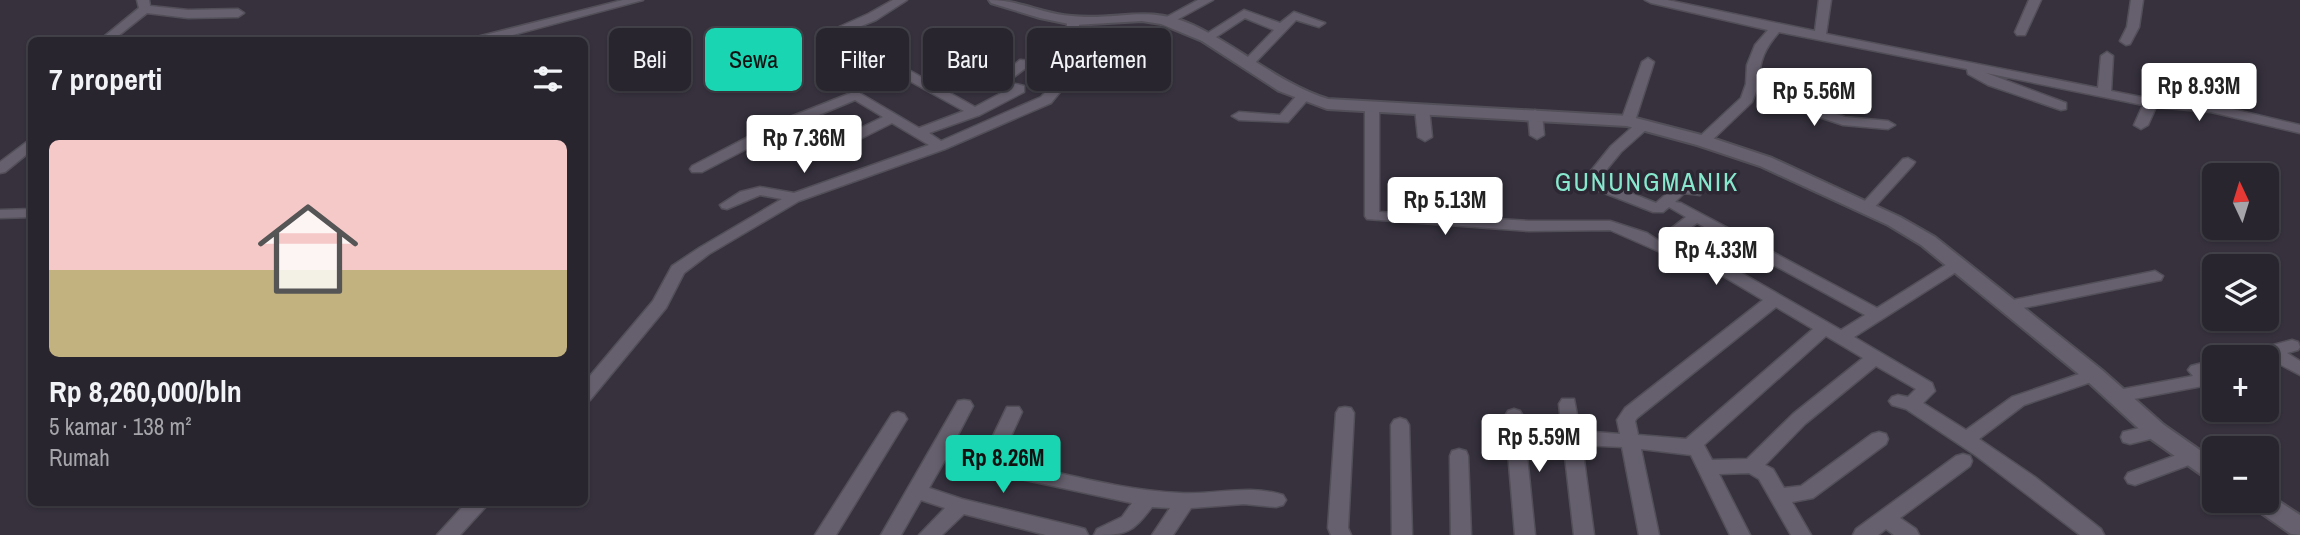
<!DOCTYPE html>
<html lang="id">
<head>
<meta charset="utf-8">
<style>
  body { margin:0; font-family:"Archivo Narrow",sans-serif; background:#302d36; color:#f1f3f6; height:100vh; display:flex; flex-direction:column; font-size:26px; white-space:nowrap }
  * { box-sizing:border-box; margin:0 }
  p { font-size:23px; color:#a5a5aa }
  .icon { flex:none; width:38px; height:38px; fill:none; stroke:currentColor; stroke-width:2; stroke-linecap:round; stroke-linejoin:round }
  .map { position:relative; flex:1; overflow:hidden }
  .drawer { position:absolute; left:28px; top:37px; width:560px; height:469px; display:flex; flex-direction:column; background:#28252e; border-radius:10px; box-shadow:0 2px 5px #0004,0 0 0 2px #44424a }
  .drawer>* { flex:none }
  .guide { position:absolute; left:609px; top:28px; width:665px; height:63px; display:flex; gap:14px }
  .needle { width:46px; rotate:356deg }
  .fabs { position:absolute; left:2202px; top:163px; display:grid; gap:14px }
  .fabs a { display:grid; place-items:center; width:77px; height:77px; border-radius:10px; background:#28252e; box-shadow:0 2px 5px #0004,0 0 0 2px #44424a; font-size:35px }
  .price { position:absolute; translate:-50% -60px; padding:0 16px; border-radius:7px; background:#fff; color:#222; font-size:23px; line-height:46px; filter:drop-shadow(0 2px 4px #0008) }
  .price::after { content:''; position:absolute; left:50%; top:42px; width:21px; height:16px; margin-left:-10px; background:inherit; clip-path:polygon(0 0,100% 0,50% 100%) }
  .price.active { background:#1ad5b2; color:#111 }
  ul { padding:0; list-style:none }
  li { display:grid; align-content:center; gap:14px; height:371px; padding:0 21px }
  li+li { border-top:2px solid #44424a }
  li span { display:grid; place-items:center; height:217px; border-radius:10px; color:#555 }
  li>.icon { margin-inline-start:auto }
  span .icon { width:126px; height:126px; fill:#fffc; stroke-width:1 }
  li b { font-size:30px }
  h2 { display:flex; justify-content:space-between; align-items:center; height:84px; padding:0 21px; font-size:30px }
  .tag { padding:0 24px; border-radius:10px; background:#28252e; box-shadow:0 2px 5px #0004,0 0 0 2px #44424a; font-size:24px; line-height:63px }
  .tag.active { background:#1ad5b2; color:#111 }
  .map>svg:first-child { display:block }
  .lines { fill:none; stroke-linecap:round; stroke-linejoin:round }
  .minor-casing { stroke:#534f59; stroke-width:3 }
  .tertiary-casing { stroke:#534f59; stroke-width:4 }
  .minor { fill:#66606e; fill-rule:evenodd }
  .tertiary { fill:#66606e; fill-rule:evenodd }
  .labels { text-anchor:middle; stroke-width:7; stroke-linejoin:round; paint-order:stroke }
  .quarter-label { font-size:26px; letter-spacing:2px; fill:#87e8ce; stroke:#2c2733 }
</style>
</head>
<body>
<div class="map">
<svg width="2300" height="535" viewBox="0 0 2300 535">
  <rect width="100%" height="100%" fill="#36313d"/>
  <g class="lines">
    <defs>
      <g id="minor">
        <polygon points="137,0 149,0 150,6 188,10 238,9 244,13 238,17 188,18 147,13 113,40 100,40 139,8"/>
        <polygon points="623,0 643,0 494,40 475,40 477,37"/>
        <path d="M 893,0 L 907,0 L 876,20 L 834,37 L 889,59 L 975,107 L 1007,90 L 991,83 L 1020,60 L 1064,63 L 1067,56 L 1067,21 L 1073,17 L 1079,21 L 1079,56 L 1068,82 L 1051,103 L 945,149 L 799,201 L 709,254 L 684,273 L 666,308 L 590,400 L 584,402 L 584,383 L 653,301 L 672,266 L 699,248 L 782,199 L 760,195 L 727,209 L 722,208 L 720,205 L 740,192 L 760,187 L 794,193 L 929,145 L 892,123 L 848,145 L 838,145 L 836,142 L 838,139 L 883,117 L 855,100 L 785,129 L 702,172 L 692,172 L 690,169 L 692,166 L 775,123 L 856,91 L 919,128 L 964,111 L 881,65 L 817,37 L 868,14 ZM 1027,67 L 1061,70 L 1056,81 L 1041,97 L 941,141 L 929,133 L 980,115 L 1024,92 L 1024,86 L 1007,82 Z"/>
        <polygon points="1198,0 1213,0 1171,23 1167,24 1161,20"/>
        <path d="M 1645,0 L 1667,0 L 1815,31 L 1819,0 L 1831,0 L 1826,34 L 2098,88 L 2101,56 L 2107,52 L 2113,56 L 2111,91 L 2151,99 L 2211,104 L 2300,125 L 2300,133 L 2211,112 L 2156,107 L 2148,125 L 2141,129 L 2134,125 L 2143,105 L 1986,73 L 2066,103 L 2066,109 L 2061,110 L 1988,85 L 1968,74 L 1967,69 L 1779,32 C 1765,48 1759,61 1759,82 L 1801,93 L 1807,99 L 1807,104 L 1845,117 L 1888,121 L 1895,125 L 1888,129 L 1843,125 L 1795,109 L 1791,99 L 1757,89 L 1752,102 L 1708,144 L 1698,144 L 1696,141 L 1698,138 L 1741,98 L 1746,84 L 1747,65 L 1755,45 L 1768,30 L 1651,3 Z"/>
        <polygon points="2029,0 2041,0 2025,35 2017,35 2015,32"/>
        <polygon points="2131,0 2143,0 2139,27 2130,44 2126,45 2120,41 2127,27"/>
        <polygon points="1244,10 1280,23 1294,12 1325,23 1319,27 1296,20 1252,66 1248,67 1242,63 1274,30 1245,18 1210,41 1202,41 1200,38"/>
        <polygon points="1648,58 1654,62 1635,121 1633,124 1623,124 1621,121 1642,62"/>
        <polygon points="1303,93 1310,97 1288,122 1239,120 1232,116 1239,112 1280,115 1298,94"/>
        <polygon points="1372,103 1379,107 1379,212 1529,221 1610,221 1647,233 1668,247 1660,252 1610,230 1529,231 1367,219 1365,216 1365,107"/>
        <polygon points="1422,105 1429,109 1432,137 1425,141 1418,137 1415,109"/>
        <polygon points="1535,110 1542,114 1544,135 1537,139 1530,135 1528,114"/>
        <path d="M 1643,121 L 1648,122 L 1650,125 L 1648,128 L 1621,152 L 1598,180 L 1656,203 C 1671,190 1684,176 1702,192 L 1700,195 L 1684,193 L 1675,202 L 1681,203 L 1877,308 L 1952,261 L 1964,261 L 1966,264 L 1964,267 L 1854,337 L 1932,383 L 1935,391 L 1923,403 L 1966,430 L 2012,397 L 2088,371 L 2100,371 L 2103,375 L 2100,379 L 2024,405 L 1979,439 L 2035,477 L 2101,529 L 2104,535 L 2080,535 L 1975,455 L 1906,409 L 1892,405 L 1889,401 L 1892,397 L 1898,395 L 1908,397 L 1916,389 L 1876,366 L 1805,424 L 1765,465 L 1773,469 L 1784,488 L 1801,486 L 1872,434 L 1879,432 L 1886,434 L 1888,439 L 1886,444 L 1813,498 L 1792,502 L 1811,535 L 1791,535 L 1759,479 L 1749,473 L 1719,474 L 1750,535 L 1730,535 L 1691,455 L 1641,449 L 1659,535 L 1639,535 L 1622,447 L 1582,445 L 1594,535 L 1574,535 L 1559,404 L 1562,399 L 1574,399 L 1580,431 L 1620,434 L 1617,420 L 1625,408 L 1763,300 L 1671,245 L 1664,234 L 1686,217 L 1669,207 L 1663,212 L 1653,212 L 1584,185 L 1582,182 L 1611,146 L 1638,122 ZM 1697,223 L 1865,315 L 1841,330 L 1682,239 L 1680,235 ZM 1776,307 L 1813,329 L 1686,439 L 1638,435 L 1635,421 L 1637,418 ZM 1826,336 L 1863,358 L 1793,414 L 1747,459 L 1712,460 L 1704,445 Z"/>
        <polygon points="32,138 32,150 5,172 0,173 0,162"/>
        <polygon points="1908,158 1915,162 1913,165 1871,211 1861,211 1859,208 1861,205 1903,159"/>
        <polygon points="32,209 32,217 0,218 0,210"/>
        <polygon points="2155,271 2163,276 2161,280 2008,311 2000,306 2008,301"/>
        <polygon points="2292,340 2298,342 2300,347 2298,350 2287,353 2300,361 2300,375 2266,357 2240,357 2243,353"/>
        <polygon points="2214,360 2214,372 2210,373 2214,377 2213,384 2118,402 2112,400 2109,396 2112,392 2118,390 2193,376 2188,370 2191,366"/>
        <path d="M 964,400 L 970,401 L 973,406 L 951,448 L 983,457 L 1007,407 L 1019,407 L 1022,412 L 1000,460 L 1028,466 L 1037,445 L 1044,443 L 1051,445 L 1053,450 L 1045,470 C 1090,480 1134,491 1180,493 C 1214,495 1249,484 1283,495 L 1286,500 L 1283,505 L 1276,507 L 1244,504 L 1191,508 L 1173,535 L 1152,535 L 1170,508 L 1152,507 C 1132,533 1127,535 1094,535 L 1097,529 L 1122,517 L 1132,503 L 983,471 L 945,460 L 929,488 L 962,499 L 1078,527 L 1085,529 L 1088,535 L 1046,535 L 964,514 L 942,535 L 919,535 L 945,508 L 921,500 L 901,535 L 881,535 L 958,401 Z"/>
        <polygon points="1345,407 1351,408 1354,413 1348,528 1351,535 1331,535 1328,528 1336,413 1339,408"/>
        <polygon points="1514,409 1520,411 1523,416 1535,535 1515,535 1505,416 1508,411"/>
        <polygon points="898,412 904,414 907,419 836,535 815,535 892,414"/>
        <polygon points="1400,418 1406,420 1409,425 1412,535 1392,535 1391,425 1394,420"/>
        <polygon points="2156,424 2162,426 2165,431 2162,436 2130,444 2123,442 2121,437 2123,432"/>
        <polygon points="1459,449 1466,451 1468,456 1471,535 1451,535 1450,456 1452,451"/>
        <polygon points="2190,450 2197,452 2199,457 2197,462 2135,485 2128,483 2125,478 2128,473"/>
        <polygon points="1963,454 1970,456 1972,461 1970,466 1900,518 1916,529 1919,535 1894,535 1886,529 1878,535 1853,535 1856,529 1956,456"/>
        <polygon points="467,502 490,502 460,535 437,535"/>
      </g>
      <g id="tertiary">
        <path d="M 989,0 C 1019,0 1043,14 1072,16 C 1118,21 1146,4 1193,25 C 1240,47 1278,83 1328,99 L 1628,116 L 1709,137 L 1772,158 L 1900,217 L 1935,237 L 2102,370 L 2164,425 L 2214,460 L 2214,481 L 2206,478 L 2148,437 L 2086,380 L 1921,245 L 1888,225 L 1760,166 L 1697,145 L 1627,126 L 1327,109 L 1279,91 L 1202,41 L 1161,24 L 1142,21 L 1074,25 L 1040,18 L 991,3 Z"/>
        <polygon points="2266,493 2300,515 2300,535 2291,534 2251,506 2247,500 2266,500"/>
      </g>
    </defs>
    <use href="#minor" class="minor-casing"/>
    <use href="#tertiary" class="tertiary-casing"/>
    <use href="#minor" class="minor"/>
    <use href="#tertiary" class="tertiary"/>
  </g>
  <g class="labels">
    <g class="quarter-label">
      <text x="1647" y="191">GUNUNGMANIK</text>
    </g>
  </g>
</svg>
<div class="fabs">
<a><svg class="needle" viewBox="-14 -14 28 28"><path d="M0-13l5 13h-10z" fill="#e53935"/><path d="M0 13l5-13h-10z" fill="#a5a5aa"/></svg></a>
<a><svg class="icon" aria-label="layers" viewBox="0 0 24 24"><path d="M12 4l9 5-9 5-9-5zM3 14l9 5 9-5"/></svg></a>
<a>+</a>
<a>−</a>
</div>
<b class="price" style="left:2199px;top:123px">Rp 8.93M</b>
<b class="price" style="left:1814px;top:128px">Rp 5.56M</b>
<b class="price" style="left:804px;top:175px">Rp 7.36M</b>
<b class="price" style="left:1445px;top:237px">Rp 5.13M</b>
<b class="price" style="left:1716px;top:287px">Rp 4.33M</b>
<b class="price" style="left:1539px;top:474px">Rp 5.59M</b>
<b class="price active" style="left:1003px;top:495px">Rp 8.26M</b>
<div class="guide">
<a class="tag">Beli</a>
<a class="tag active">Sewa</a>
<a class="tag">Filter</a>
<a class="tag">Baru</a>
<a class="tag">Apartemen</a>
</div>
<section class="drawer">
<h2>7 properti<svg class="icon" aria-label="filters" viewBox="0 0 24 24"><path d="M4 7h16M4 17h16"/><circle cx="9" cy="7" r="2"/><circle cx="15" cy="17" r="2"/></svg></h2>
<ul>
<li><span style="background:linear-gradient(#f6c9c9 60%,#c2b280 0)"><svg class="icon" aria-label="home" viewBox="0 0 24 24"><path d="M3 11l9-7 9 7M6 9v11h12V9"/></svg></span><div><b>Rp 8,260,000/bln</b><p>5 kamar · 138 m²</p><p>Rumah</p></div></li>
</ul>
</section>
</div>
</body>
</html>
